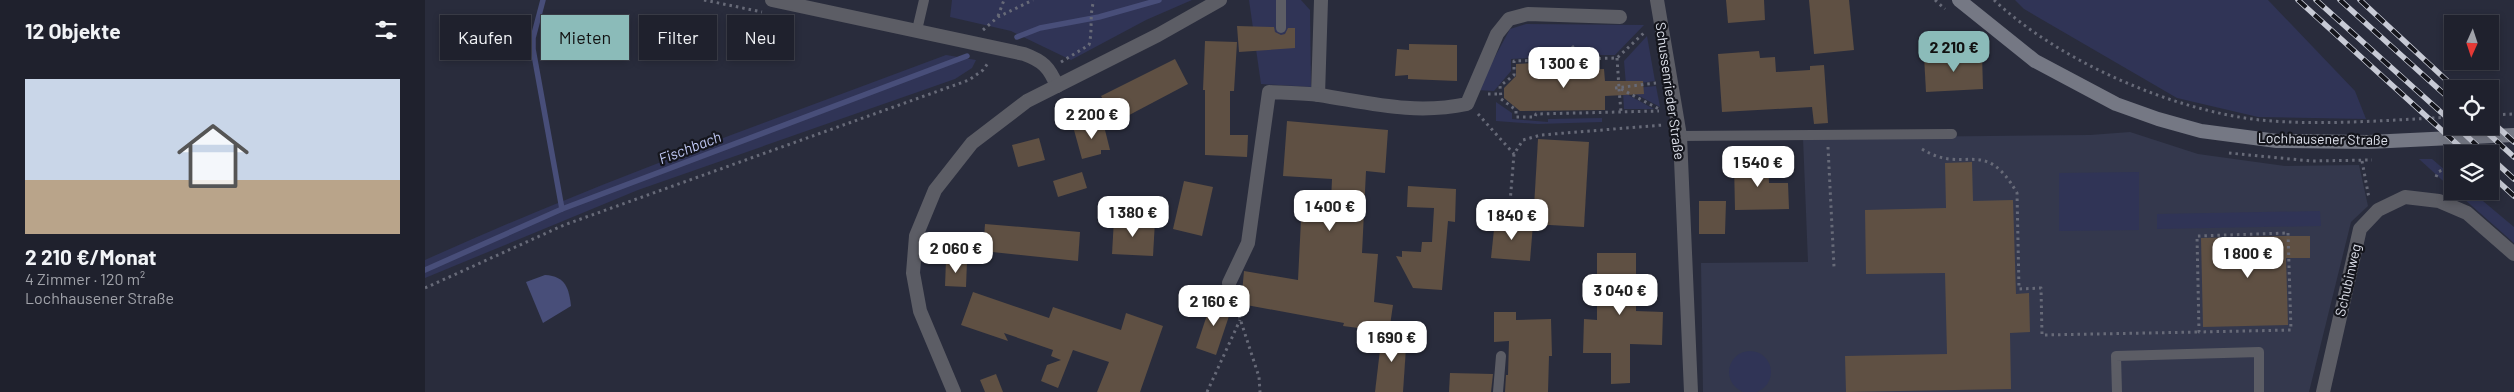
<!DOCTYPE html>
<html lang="de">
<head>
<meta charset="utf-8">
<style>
  body { margin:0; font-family:Barlow,sans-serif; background:#2c2e39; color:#f1f3f6; height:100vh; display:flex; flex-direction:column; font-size:19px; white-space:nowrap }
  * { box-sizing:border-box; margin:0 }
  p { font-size:16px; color:#a1a3aa }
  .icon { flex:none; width:28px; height:28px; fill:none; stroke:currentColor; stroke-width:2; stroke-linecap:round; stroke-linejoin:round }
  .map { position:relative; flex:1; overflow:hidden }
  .sheet { display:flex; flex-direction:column; background:#1f212d; width:425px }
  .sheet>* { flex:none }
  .guide { position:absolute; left:15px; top:15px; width:475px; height:45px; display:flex; gap:10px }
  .needle { width:32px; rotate:183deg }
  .tools { position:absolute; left:2019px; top:15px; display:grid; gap:10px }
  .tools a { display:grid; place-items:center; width:55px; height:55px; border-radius:0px; background:#1f212d; box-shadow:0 2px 8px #0003,0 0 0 1px #3c3e49; font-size:25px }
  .price { position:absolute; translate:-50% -42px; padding:0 11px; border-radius:10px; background:#fff; color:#222; font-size:16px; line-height:32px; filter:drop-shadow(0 1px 2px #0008) }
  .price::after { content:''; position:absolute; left:50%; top:30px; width:15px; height:11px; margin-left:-8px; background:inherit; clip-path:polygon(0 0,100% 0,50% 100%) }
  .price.on { background:#8bbbb9; color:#111 }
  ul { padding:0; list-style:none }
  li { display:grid; align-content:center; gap:10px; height:265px; padding:0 25px }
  li span { display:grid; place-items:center; height:155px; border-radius:0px; color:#555 }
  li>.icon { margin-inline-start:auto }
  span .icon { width:90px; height:90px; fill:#fffc; stroke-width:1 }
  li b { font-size:21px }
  h2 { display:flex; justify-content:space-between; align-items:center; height:60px; padding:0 25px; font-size:21px }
  .tag { padding:0 18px; border-radius:0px; background:#1f212d; box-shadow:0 2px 8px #0003,0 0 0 1px #3c3e49; font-size:18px; line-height:45px }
  .tag.on { background:#8bbbb9; color:#111 }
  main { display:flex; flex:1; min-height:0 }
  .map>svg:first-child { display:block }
  .built { fill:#34384d }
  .green { fill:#303456 }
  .water { fill:#484e79 }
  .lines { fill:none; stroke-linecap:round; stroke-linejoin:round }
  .stream { stroke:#484e79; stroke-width:5.5 }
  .building { fill:#5f5043 }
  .path { stroke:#676a78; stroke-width:3; stroke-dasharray:2.5 4; stroke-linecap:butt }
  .service { stroke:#5c5d65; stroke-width:10 }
  .minor { stroke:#5c5d65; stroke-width:14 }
  .tertiary { stroke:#5c5d65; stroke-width:14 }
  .secondary { stroke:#757884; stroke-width:14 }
  .rail-casing { stroke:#c7cad5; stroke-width:5.5 }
  .rail { stroke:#14151c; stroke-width:4; stroke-dasharray:11; stroke-linecap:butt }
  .labels { text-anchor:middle; stroke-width:4.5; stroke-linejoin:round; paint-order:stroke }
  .street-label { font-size:14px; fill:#dee1eb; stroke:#14151c }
  .water-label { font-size:15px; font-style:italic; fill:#c1c9f5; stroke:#14151c }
</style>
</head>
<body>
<main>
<section class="sheet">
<h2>12 Objekte<svg class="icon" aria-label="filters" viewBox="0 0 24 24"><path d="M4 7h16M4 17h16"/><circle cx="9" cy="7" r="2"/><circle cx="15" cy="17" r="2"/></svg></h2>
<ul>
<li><span style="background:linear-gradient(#c9d6e8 65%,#b9a48a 0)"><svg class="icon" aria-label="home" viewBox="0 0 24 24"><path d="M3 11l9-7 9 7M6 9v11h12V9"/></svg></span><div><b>2 210 €/Monat</b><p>4 Zimmer · 120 m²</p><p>Lochhausener Straße</p></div></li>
</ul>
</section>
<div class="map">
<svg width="2089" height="392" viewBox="0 0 2089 392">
  <rect width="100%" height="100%" fill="#292c3c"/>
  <polygon class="built" points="1705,132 1773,154 1860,166 1934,165 1943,206 1926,222 1884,392 1278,392 1276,263 1383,262 1378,138 1665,135"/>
  <g class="green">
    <polygon points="527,0 767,0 721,20 646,60 586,31 525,17"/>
    <polygon points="824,0 876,0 885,10 886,87 836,84"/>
    <polygon points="1590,0 1843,0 1930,91 1941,119 1833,117 1752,98 1599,9"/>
    <polygon points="1101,24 1219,25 1190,55 1166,55 1159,48 1152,48 1146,56 1086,59 1086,71 1069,91 1052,90 1085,29"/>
    <polygon points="1222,36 1230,81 1201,85 1199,61"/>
    <path d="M 521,55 L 551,60 L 547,68 L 530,79 L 213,190 L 0,278 L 0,260 C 170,183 347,120 521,55 Z"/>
    <polygon points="1231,86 1235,107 1201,89"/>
    <polygon points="1198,92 1229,109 1199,109"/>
    <polygon points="1071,102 1087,113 1087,119 1123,122 1123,119 1177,118 1177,122 1113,124 1071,121"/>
    <polygon points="1994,159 2007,159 2027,176 2027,189"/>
    <polygon points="1714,172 1714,230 1634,231 1634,173"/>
    <polygon points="2030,191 2046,191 2089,227 2089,243"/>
    <polygon points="1895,211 1896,226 1732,229 1732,214"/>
    <circle cx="1325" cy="372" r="21"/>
  </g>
  <path class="water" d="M 120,275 C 141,276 144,289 146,306 L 118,323 L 101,282 Z"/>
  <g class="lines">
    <g class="stream">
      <polyline points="118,0 108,38 108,49 137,209"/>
      <polyline points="592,37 615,28 674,17 734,0"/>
      <polyline points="0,270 137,209 542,56"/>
    </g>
  </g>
  <g class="building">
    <polygon points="1301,0 1339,0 1340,20 1303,23"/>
    <polygon points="1384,0 1424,0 1429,50 1389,54"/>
    <polygon points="812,26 849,27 850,32 856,35 860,34 863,28 870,28 870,48 814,52"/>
    <polygon points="780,41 812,42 809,91 805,91 805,135 823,135 822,157 780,155 780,90 778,90"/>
    <polygon points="984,44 1032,45 1032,81 983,79 983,75 970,76 972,49 984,50"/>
    <polygon points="1334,51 1335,58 1350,57 1351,72 1385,70 1385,66 1399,65 1403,123 1389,124 1387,107 1297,112 1293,54"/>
    <polygon points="1557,54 1558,89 1501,92 1499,56"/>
    <polygon points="750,59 763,84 691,122 676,96"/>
    <polygon points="1111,63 1112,71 1179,69 1180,81 1218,81 1219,94 1180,96 1180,110 1095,111 1079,98 1079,88 1091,76 1091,64"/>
    <polygon points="862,121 963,130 960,173 941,171 937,253 953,254 949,302 968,305 964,332 918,326 919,323 816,304 819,271 873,280 876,220 905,222 907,179 858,176"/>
    <polygon points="678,122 685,150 676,150 676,154 657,159 649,130"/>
    <polygon points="614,138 620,160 593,167 587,145"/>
    <polygon points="1113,139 1164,142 1159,227 1108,224"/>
    <polygon points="1314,162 1343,162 1344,183 1363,183 1364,209 1310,210 1309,163"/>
    <polygon points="1547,162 1548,201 1588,200 1591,294 1604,293 1605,332 1585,333 1586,389 1421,392 1420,356 1522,354 1520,273 1441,274 1440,210 1521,208 1520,163"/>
    <polygon points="657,172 662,188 633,197 628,181"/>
    <polygon points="759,181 788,187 777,236 748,229"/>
    <polygon points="983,186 1031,189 1030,222 1023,221 1017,290 988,288 971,256 977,257 977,251 996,252 997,242 1007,242 1009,208 982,207"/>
    <polygon points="1274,201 1301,201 1300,234 1274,234"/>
    <polygon points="689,219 730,221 728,256 687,254"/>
    <polygon points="1070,220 1108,224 1105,261 1066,258"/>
    <polygon points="560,224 655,232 653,261 558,251"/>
    <polygon points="1855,236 1885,236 1885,258 1861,258 1863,325 1778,327 1776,238"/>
    <polygon points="1172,253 1211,253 1211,311 1238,312 1237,345 1205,344 1205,383 1186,384 1186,353 1158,353 1159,319 1172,320"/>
    <polygon points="521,260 542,261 541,287 520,286"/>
    <polygon points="548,292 624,318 628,307 696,330 701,313 738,326 715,392 672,392 684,362 648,350 633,388 616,381 622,365 636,360 626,356 628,350 579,333 583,341 536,325"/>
    <polygon points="787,300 807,307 791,355 771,348"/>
    <polygon points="1069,312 1091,312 1091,320 1126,319 1127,356 1124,356 1123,392 1080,392 1081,375 1083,375 1084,341 1069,342"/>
    <polygon points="957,333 982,333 978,392 950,392"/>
    <polygon points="1025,373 1068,374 1066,392 1024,392"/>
    <polygon points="571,374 578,392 560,392 555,380"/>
  </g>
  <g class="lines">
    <g class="path">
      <polyline points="279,0 337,12"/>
      <polyline points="1510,0 1520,9"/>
      <path d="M 1569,0 C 1634,61 1746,110 1835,120 C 1898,126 1964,120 2028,117"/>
      <polyline points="573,16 579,0"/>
      <polyline points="558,30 573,17 608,0"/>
      <polyline points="1147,46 1158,59 1192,58 1221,31"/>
      <polyline points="1192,58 1194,88 1234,109"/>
      <path d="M 636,62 L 664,45 C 668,29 664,16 669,0"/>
      <polyline points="1158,62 1158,59 1089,61 1089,75 1075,86 1076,99 1091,110 1091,117 1110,117 1111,114 1234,111"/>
      <polyline points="1190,88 1231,83"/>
      <polyline points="1194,89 1196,112"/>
      <polyline points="1063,94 1075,94"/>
      <polyline points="1053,114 1089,154"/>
      <polyline points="2065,115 2089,114"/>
      <polyline points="1403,147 1409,267"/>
      <path d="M 1497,149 C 1540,176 1559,135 1592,193 L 1594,289 L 1616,288 L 1617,335 L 1774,332"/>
      <polyline points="1804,153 1886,161 1947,160"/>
      <polyline points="1937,161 1944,198"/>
      <polyline points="2011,177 2013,172 2028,165"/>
      <polyline points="1084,215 1089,154 1098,140 1116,135 1238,125"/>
      <polygon points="1863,233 1866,330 1774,332 1772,236"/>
      <polyline points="0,288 139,225 544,80 558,70 563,63"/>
      <polyline points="808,297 834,377 835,392"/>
      <polyline points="782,392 815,320"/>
    </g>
    <g class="service">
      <polyline points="856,0 856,28"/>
      <polyline points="492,30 499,0"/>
      <polyline points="1255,136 1527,134"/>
      <polyline points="1073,392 1076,356"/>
      <polyline points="1692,392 1691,356 1834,352 1834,392"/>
    </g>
    <g class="minor">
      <polyline points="1232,0 1255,136 1266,392"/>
      <polyline points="893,95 896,0"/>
      <path d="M 804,283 L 823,243 L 844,92 C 861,93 878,93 894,95 C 946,103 989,115 1042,104 L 1072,34 L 1084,19 L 1103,14 L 1195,17"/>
      <polyline points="1898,392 1935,229 1953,210 1980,197 2014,201 2042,213 2089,254"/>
    </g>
    <g class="tertiary">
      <path d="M 347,0 L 599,54 C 618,61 624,67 632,86"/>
      <polyline points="529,392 495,311 488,273 491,236 510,190 547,143 602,101 733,35 795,0"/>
    </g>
    <polyline class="secondary" points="1534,0 1610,61 1691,104 1733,119 1776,131 1852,141 1944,142 2089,135"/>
    <defs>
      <g id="rail">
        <polyline points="1873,0 2043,154"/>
        <polyline points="1891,0 2028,123"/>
        <polyline points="1915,0 2028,102"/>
        <polyline points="1935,0 2031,89"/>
        <polyline points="2065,120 2089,142"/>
        <polyline points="2031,126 2061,154"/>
        <polyline points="2055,126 2089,157"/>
        <polyline points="2065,157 2089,179"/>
        <polyline points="2065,174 2089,196"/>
      </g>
    </defs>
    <use href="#rail" class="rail-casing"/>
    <use href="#rail" class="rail"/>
  </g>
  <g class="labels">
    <g class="street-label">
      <text transform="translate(1245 91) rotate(82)" y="5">Schussenrieder Straße</text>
      <text transform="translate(1898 139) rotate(1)" y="5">Lochhausener Straße</text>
      <text transform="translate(1923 280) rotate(-77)" y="5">Schubinweg</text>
    </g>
    <g class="water-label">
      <text transform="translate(265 148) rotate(-21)" y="5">Fischbach</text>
    </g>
  </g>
</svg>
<div class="tools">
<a><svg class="needle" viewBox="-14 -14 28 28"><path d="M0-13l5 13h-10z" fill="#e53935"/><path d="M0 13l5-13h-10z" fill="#a1a3aa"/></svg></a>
<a><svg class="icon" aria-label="locate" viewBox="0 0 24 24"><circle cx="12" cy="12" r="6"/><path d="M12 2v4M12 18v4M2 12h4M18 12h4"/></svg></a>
<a><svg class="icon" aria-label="layers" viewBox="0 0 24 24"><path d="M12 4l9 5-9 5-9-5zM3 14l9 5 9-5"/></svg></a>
</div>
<b class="price on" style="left:1529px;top:73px">2 210 €</b>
<b class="price" style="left:1139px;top:89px">1 300 €</b>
<b class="price" style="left:667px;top:140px">2 200 €</b>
<b class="price" style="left:1333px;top:188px">1 540 €</b>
<b class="price" style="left:905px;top:232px">1 400 €</b>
<b class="price" style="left:708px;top:238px">1 380 €</b>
<b class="price" style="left:1087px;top:241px">1 840 €</b>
<b class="price" style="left:531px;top:274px">2 060 €</b>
<b class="price" style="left:1823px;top:279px">1 800 €</b>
<b class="price" style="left:1195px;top:316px">3 040 €</b>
<b class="price" style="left:789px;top:327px">2 160 €</b>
<b class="price" style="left:967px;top:363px">1 690 €</b>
<div class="guide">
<a class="tag">Kaufen</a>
<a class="tag on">Mieten</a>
<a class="tag">Filter</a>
<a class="tag">Neu</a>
</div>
</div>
</main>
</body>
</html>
